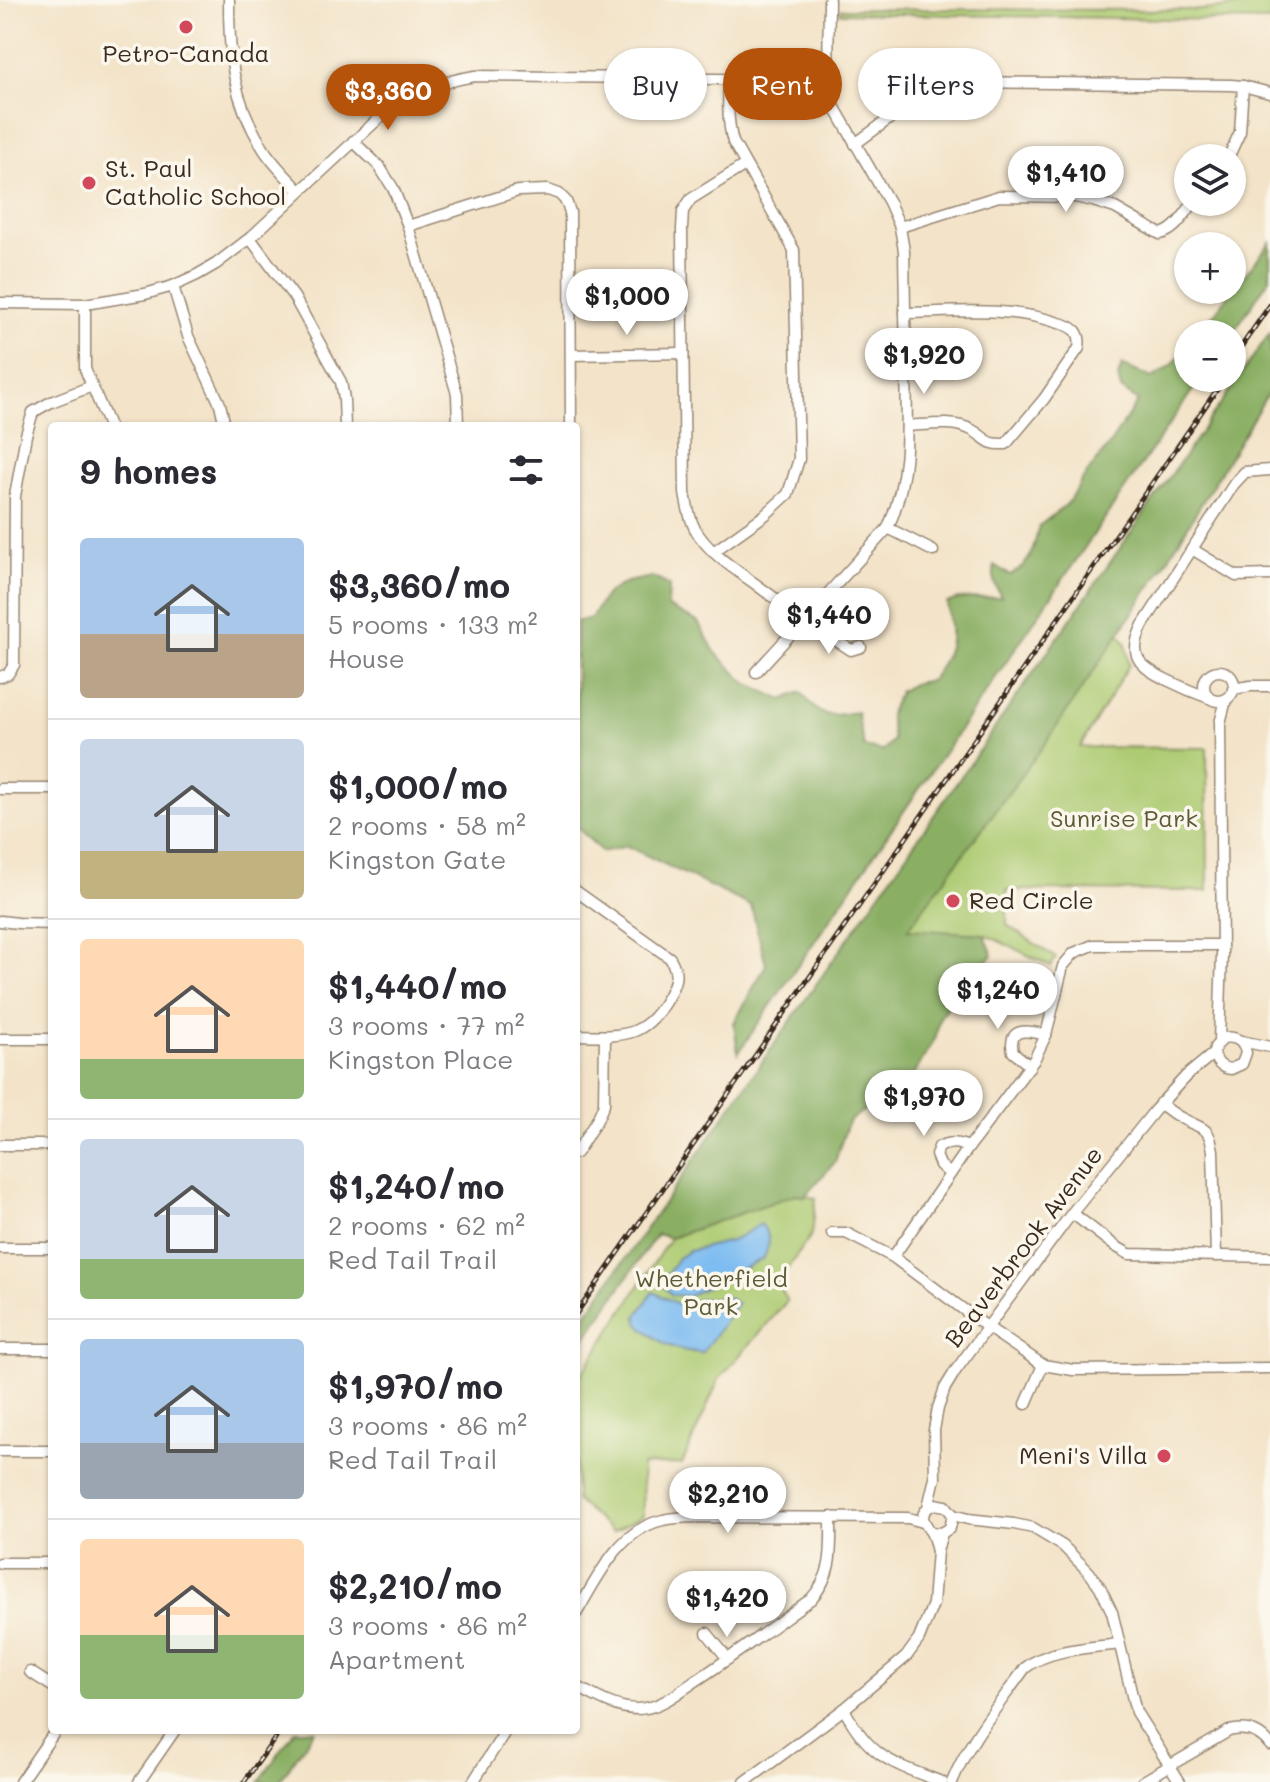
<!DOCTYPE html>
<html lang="en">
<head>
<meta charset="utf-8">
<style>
  body { margin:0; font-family:Mali,sans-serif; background:#f7f7f7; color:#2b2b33; height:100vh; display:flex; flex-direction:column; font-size:30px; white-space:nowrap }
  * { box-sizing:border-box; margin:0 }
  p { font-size:26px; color:#7c7c81 }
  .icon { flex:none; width:44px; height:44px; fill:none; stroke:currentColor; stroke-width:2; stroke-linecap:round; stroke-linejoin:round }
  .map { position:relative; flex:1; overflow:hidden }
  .side { position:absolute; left:48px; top:422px; width:532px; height:1312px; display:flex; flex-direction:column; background:#fff; border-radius:8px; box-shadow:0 2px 6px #0004 }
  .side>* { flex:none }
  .hud { position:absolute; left:604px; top:48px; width:546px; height:72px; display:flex; gap:16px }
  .fabs { position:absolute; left:1174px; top:144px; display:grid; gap:16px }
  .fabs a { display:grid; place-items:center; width:72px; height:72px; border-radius:50%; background:#fff; box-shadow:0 2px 6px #0004; font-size:40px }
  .price { position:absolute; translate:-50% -68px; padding:0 18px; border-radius:28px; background:#fff; color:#222; font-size:26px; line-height:52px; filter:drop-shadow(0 2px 4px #0008) }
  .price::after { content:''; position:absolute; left:50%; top:48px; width:24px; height:18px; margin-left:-12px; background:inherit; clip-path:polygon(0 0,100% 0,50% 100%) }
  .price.active { background:#b45309; color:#fff }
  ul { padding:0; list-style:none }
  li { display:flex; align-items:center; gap:24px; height:200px; padding:0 32px }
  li+li { border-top:2px solid #e1e1e2 }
  li span { display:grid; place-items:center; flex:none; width:224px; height:160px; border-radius:8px; color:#555 }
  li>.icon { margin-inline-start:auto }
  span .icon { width:96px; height:96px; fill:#fffc; stroke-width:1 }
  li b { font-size:34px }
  h2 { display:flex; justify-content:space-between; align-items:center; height:96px; padding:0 32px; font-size:34px }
  .chip { padding:0 28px; border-radius:36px; background:#fff; box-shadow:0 2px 6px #0004; font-size:28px; line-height:72px }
  .chip.active { background:#b45309; color:#fff }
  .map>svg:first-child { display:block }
  .green { fill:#adcb72; stroke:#747a48; stroke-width:2 }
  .forest { fill:#8aaf64; stroke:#626c41; stroke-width:2 }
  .water { fill:#7dbcf1; stroke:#5c7388; stroke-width:2 }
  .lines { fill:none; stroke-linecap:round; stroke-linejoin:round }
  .minor-casing { stroke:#978673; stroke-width:13 }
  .minor { stroke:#fff; stroke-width:10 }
  .rail-casing { stroke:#3b2a1e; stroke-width:5 }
  .rail { stroke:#fbf7ec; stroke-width:2; stroke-dasharray:6; stroke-linecap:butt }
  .poi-dot { fill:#d1495b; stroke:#fbf7ec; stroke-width:3 }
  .labels { text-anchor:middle; stroke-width:7; stroke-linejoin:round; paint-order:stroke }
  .poi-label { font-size:24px; fill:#3b2a1e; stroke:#fbf7ec; text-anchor:start }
  .park-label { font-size:24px; fill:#5d5a37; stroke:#fbf7ec }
  .street-label { font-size:24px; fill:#3b2a1e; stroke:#fbf7ec }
</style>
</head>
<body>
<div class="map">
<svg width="1270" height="1782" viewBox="0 0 1270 1782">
  <rect width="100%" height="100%" fill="#fbf7ec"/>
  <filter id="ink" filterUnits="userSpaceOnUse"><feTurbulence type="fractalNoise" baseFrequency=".0125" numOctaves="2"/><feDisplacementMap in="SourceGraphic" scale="16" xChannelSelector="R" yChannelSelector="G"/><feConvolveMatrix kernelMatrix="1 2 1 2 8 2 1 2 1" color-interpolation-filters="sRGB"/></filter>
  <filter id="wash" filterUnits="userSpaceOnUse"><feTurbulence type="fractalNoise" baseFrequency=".006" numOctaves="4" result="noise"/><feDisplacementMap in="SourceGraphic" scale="32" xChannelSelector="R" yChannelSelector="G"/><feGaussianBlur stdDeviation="1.8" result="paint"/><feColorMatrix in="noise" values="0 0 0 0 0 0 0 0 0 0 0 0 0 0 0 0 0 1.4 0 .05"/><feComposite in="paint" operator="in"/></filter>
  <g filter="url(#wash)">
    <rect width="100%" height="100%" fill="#f3e3c8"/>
    <g class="green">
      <polygon points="1270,2 1270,21 840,13 841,9 1203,10"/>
      <polygon points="1119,633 1126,644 1129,665 1080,747 1207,748 1208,891 1007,890 1007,925 1056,958 1051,966 984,934 907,930"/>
      <polygon points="796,1194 816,1198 812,1234 778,1282 787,1301 719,1379 682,1464 642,1465 643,1516 612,1532 576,1500 576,1383 670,1238"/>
    </g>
    <g class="forest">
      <polygon points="1270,243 1270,278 1232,334 1198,334"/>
      <polygon points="1270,333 1270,390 1162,569 1047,741 908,929 984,934 993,955 950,1003 939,1019 936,1037 907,1086 892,1089 848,1122 835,1162 804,1197 796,1194 670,1238 657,1234 576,1352 576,1329"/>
      <path d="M 1188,346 L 1188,378 L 1201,378 L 738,1053 L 734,1023 L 766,965 L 751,906 L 627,846 L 602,852 L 576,826 L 576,622 L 591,618 L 607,593 L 627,582 L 652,577 L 669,585 L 668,607 L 698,622 L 715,652 L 746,683 L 783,700 L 801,692 C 822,720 825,716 857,712 L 864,747 L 883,751 L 893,740 L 889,714 L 900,691 L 915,683 L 931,680 C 953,647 953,643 947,603 L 958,599 L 1001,597 L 994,582 L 994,565 L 1010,575 C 1033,562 1033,550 1039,526 L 1067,504 L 1087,473 L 1107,448 L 1138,401 L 1121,389 L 1118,377 L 1122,365 L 1152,378 L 1172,365 Z"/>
      <polygon points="295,1730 315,1730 279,1782 259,1782"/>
    </g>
    <g class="water">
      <path d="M 761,1224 C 772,1238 770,1242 764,1258 L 689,1296 L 672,1295 L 663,1286 L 667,1275 L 678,1258 L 689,1251 L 731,1241 Z"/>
      <path d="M 653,1292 L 678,1304 L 688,1304 L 699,1299 L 728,1297 L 737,1304 L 702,1353 C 672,1350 660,1344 638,1323 L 637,1316 Z"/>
    </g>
  </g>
  <g filter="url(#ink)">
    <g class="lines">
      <defs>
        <g id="minor">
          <path d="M 229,0 C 229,57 232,98 263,148 C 272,163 287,177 299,190"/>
          <polyline points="353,141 379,166 393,188 408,226"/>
          <polyline points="855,144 930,89 958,82 1231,85 1243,86 1270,93"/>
          <polyline points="1228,158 1240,132 1243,86"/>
          <path d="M 745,165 L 691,199 L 683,211 L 682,229 L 685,493 C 687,505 689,518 695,529 C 708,552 733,568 754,583 C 786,607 818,629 851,650 L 861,647"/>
          <path d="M 900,227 L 999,196 L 1075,197 L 1093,201 L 1115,208 L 1160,234 C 1176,231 1184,214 1194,202"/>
          <polyline points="250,238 294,297 341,382 344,399 345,426"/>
          <polyline points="173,286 188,336 220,404 225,426"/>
          <path d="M 0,303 L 85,304 L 145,294 L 173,286 L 197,275 L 216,264 L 250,238 L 390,108 C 416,90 444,81 475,76 L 793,80 L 828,76"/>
          <polyline points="85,304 85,369 109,426"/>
          <path d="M 905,313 C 957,312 1009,306 1059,323 C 1064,324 1072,327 1076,331 C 1080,336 1080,342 1079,348 L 1044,399 L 1006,444 C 985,445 987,438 972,430 C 953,420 928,425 907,426"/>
          <polyline points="571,355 683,353"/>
          <polyline points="458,426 457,394 408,226 518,191 548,190 559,194 566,201 570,212 571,426"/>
          <polyline points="888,528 933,551"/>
          <polyline points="1192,549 1236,576 1270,575"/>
          <path d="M 713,552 L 765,515 L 788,494 L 799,459 L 794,250 L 733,142 C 727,121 728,100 729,78"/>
          <circle cx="1219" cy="686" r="15"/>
          <path d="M 756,672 L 888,528 C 911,475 907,426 906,369 C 905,330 905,290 904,251 L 900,227 L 889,202 L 834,106 L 828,76 L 829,0"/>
          <polyline points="0,677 8,674 14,665 15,496 26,435 33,412 51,402 92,386"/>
          <polyline points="1233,689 1250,686 1270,686"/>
          <path d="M 1209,698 C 1195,693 1181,687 1167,680 C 1139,666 1127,656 1143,625 L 1234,484 L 1245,472 L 1270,470"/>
          <polyline points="0,789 52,789"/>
          <path d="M 576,891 L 670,958 C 678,972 677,979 670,993 C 646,1040 623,1036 576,1035"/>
          <polyline points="0,921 18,923 52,924"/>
          <polyline points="0,1039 52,1039"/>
          <polyline points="1219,1041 1222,954 1220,723 1226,700"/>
          <polyline points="1241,1041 1270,1047"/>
          <path d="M 1030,1066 L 1013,1052 C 1007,1025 1030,1031 1046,1035"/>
          <path d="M 1160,1103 C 1167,1109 1175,1115 1183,1119 C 1203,1130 1209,1125 1213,1151 L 1216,1256"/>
          <polyline points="0,1145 52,1145"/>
          <polyline points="576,1153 597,1120 604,1104 605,1036"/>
          <path d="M 950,1174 L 940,1165 L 936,1155 L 939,1147 C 950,1141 958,1143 969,1147"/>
          <polyline points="1072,1213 1115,1246 1129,1254 1270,1257"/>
          <polyline points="832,1233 846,1233 893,1257 987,1327 1043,1365 1073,1370 1270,1368"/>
          <polyline points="0,1248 52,1248"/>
          <polyline points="893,1257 969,1147 1034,1060 1046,1035 1063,966 1074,953 1093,945 1222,945"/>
          <polyline points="0,1349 52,1349"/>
          <polyline points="1026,1404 1043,1365"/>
          <polyline points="0,1451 52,1451"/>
          <path d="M 928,1507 L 935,1478 L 934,1430 L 938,1408 L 945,1388 L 956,1370 L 1072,1213 L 1155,1110 L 1186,1076 L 1214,1053 L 1215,1047 L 1224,1038 C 1236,1036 1244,1041 1246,1053 L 1242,1064 L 1231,1069 C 1221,1068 1216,1063 1214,1053"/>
          <polyline points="953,1515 968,1519 1014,1524 1033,1528 1063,1546 1089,1572 1100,1587 1112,1612 1136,1712 1180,1782"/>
          <path d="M 931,1532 L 942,1533 L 950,1528 L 953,1515 L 946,1506 L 934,1504 C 918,1513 922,1519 930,1531 C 934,1536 935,1545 937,1551"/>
          <polyline points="0,1563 52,1563"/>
          <path d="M 576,1614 C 597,1579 618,1530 663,1520 C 671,1518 680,1518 688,1517 L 908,1518 L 923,1522"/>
          <polyline points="707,1633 728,1659"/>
          <polyline points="30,1672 52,1686"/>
          <path d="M 576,1686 C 596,1697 622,1713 646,1708 C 664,1705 679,1692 694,1682 C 734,1656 772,1627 811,1599 C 834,1574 831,1549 831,1517"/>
          <path d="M 844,1709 C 871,1759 892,1763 942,1782"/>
          <polyline points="20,1782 56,1730"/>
          <polyline points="139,1782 175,1730"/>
          <polyline points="473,1782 506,1730"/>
          <polyline points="745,1782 844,1709 906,1657 919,1639 933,1604 937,1551 942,1533"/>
          <path d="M 952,1782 C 969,1740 999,1705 1025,1668 C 1047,1649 1090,1648 1119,1644"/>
          <path d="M 1142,1782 L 1229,1731 C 1246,1727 1260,1731 1270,1745"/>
        </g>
      </defs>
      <use href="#minor" class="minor-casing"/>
      <use href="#minor" class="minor"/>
      <defs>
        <g id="rail">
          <polyline points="1232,360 1270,305"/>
          <polyline points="576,1314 1225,378"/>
          <polyline points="244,1782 281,1730"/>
        </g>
      </defs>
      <use href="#rail" class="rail-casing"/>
      <use href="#rail" class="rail"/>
    </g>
  </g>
  <g class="poi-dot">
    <circle cx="186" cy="27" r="8"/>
    <circle cx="89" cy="183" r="8"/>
    <circle cx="953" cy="901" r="8"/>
    <circle cx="1164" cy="1456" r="8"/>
  </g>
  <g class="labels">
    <g class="poi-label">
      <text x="186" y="62" text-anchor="middle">Petro-Canada</text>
      <text x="105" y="177">St. Paul<tspan x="105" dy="28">Catholic School</tspan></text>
      <text x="969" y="909">Red Circle</text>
      <text x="1148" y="1464" text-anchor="end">Meni's Villa</text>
    </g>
    <g class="park-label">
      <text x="1124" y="827">Sunrise Park</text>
      <text x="711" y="1287">Whetherfield<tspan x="711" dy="28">Park</tspan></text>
    </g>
    <g class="street-label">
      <text transform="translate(1024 1247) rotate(-53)" y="8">Beaverbrook Avenue</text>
    </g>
  </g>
</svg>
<div class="fabs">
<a><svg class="icon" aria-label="layers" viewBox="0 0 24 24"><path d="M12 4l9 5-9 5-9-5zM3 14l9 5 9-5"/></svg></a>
<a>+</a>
<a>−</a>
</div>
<b class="price active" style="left:388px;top:132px">$3,360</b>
<b class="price" style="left:1066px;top:214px">$1,410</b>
<b class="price" style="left:627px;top:337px">$1,000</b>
<b class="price" style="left:924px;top:396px">$1,920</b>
<b class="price" style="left:829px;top:656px">$1,440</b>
<b class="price" style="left:998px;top:1031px">$1,240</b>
<b class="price" style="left:924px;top:1138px">$1,970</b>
<b class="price" style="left:728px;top:1535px">$2,210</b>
<b class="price" style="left:727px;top:1639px">$1,420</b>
<div class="hud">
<a class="chip">Buy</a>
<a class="chip active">Rent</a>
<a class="chip">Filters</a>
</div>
<section class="side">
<h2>9 homes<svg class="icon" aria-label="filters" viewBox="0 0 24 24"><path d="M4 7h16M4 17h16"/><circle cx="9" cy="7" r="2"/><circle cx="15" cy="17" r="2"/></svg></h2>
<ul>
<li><span style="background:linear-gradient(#a9c7e8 60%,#b9a48a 0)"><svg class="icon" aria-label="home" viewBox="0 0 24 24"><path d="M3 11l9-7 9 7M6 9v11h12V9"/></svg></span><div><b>$3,360/mo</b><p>5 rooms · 133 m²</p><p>House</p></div></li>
<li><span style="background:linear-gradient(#c9d6e8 70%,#c2b280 0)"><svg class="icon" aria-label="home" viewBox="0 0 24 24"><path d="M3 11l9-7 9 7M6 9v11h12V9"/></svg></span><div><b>$1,000/mo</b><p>2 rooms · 58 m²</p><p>Kingston Gate</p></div></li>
<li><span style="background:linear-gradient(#ffd9b3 75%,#8fb573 0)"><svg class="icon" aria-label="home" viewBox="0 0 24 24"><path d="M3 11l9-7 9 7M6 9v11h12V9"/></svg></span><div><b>$1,440/mo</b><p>3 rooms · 77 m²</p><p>Kingston Place</p></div></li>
<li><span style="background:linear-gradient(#c9d6e8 75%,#8fb573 0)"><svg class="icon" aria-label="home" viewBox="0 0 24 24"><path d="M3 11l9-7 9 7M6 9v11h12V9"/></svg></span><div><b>$1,240/mo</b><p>2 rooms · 62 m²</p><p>Red Tail Trail</p></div></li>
<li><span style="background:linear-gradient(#a9c7e8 65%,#9aa5b1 0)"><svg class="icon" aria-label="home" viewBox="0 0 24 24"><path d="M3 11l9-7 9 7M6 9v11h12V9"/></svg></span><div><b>$1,970/mo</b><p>3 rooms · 86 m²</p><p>Red Tail Trail</p></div></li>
<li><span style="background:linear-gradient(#ffd9b3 60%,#8fb573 0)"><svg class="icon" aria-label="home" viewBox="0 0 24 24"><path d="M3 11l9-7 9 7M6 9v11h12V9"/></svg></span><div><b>$2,210/mo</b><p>3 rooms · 86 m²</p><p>Apartment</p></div></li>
</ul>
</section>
</div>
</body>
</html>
